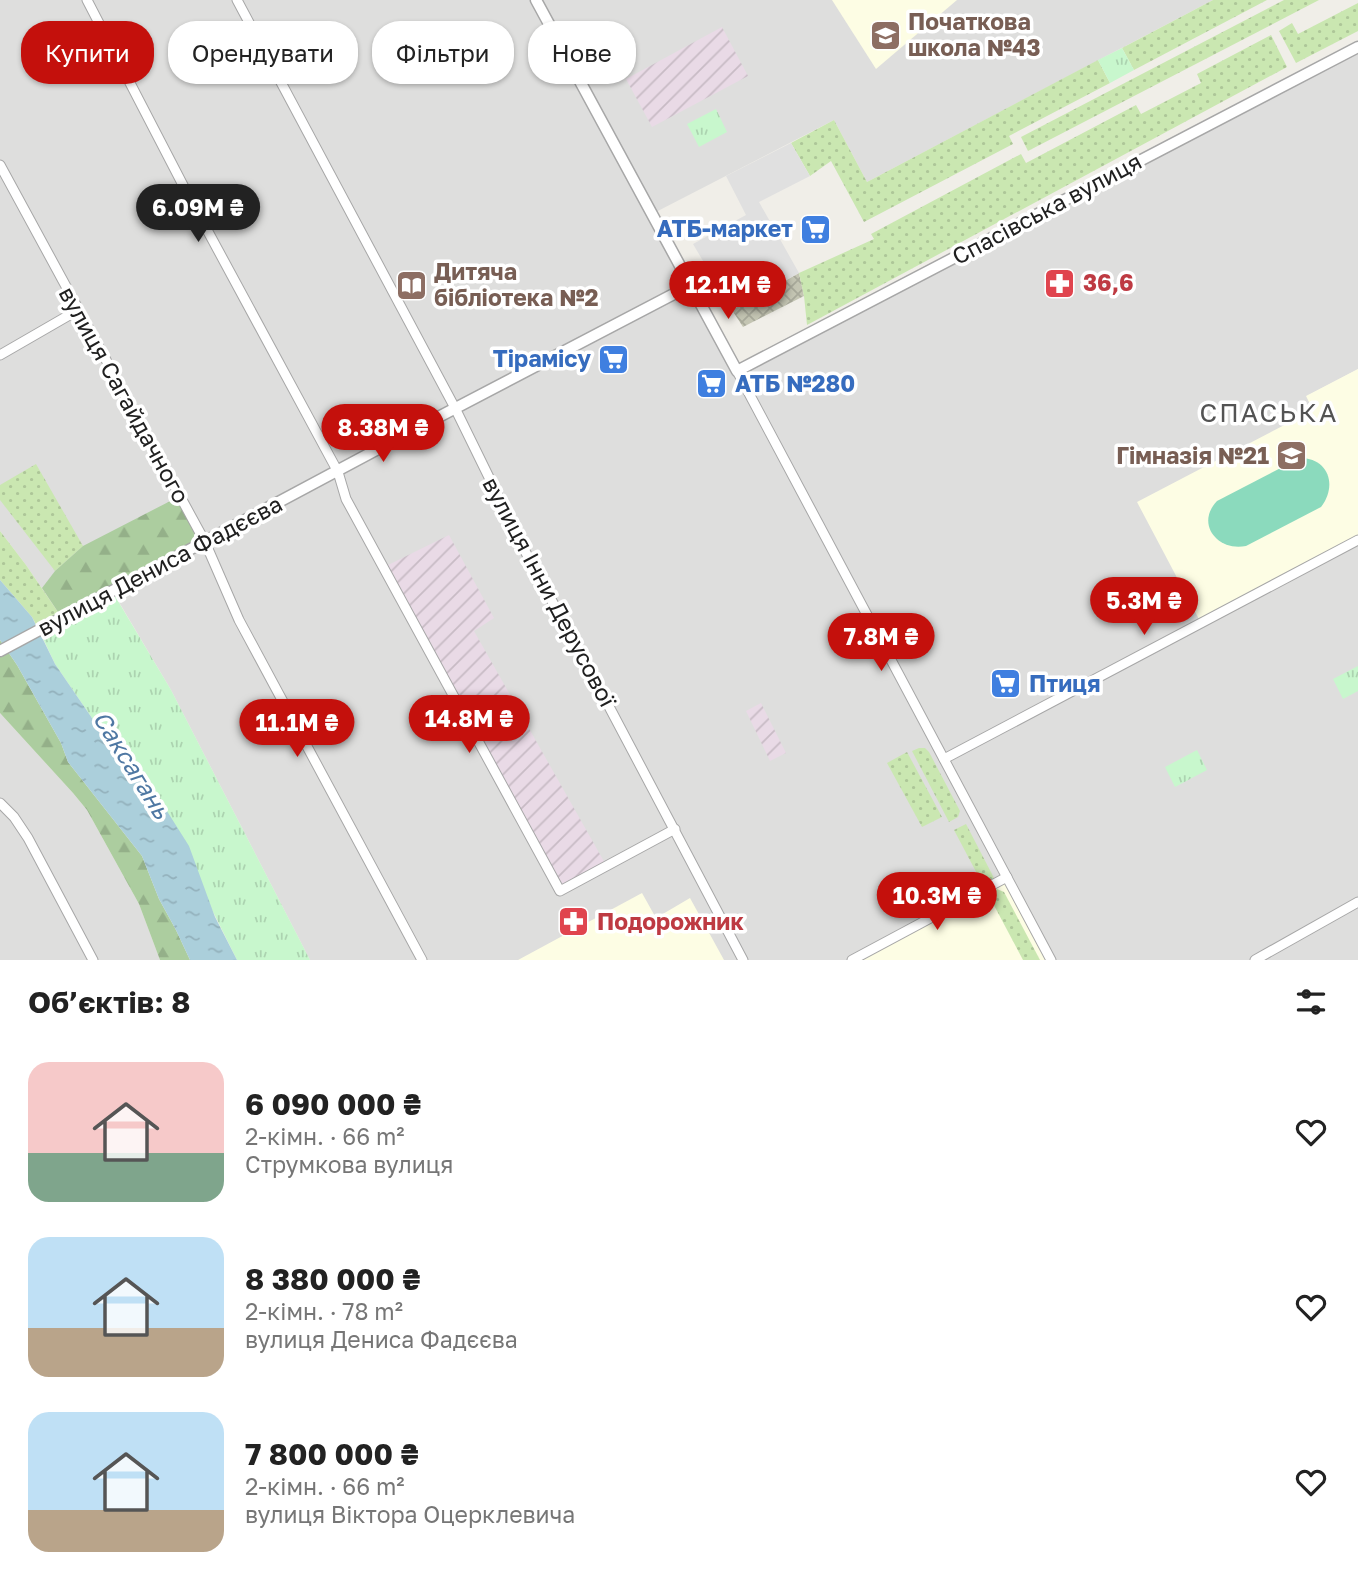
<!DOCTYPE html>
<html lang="uk">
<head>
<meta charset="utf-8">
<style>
  body { margin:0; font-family:"Golos Text",sans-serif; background:#f6f6f6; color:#222; height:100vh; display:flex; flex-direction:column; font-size:26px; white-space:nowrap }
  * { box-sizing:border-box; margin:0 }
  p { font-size:23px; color:#767676 }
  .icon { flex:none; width:38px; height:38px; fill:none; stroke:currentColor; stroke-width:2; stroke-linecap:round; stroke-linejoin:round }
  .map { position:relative; height:960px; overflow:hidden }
  .details { display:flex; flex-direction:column; background:#fff; flex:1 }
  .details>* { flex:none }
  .hud { position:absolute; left:21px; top:21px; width:700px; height:63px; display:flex; gap:14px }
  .price { position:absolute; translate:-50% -60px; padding:0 16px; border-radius:24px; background:#c4100c; color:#fff; font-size:23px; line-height:46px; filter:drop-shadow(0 2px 4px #0008) }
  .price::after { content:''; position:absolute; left:50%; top:42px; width:21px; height:16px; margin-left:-10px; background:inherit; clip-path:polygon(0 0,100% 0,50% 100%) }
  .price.current { background:#222; color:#fff }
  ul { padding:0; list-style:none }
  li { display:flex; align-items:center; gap:21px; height:175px; padding:0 28px }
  li span { display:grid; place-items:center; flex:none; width:196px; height:140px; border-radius:21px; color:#555 }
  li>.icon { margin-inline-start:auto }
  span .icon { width:84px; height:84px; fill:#fffc; stroke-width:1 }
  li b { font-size:30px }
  h2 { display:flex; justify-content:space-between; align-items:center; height:84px; padding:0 28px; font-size:30px }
  .pill { padding:0 24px; border-radius:28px; background:#fff; box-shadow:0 2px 5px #0004; font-size:24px; line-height:63px }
  .pill.current { background:#c4100c; color:#fff }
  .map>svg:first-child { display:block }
  .residential { fill:#dededd }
  .industrial { fill:url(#industrial-furrows) }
  .education { fill:#fdfde4 }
  .construction { fill:url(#construction-cross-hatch) }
  .grass { fill:url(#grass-dots) }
  .forest { fill:url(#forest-firs) }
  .park { fill:url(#park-tufts) }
  .pitch { fill:#8bdabd }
  .parking { fill:#e0e0e0 }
  .water { fill:url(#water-ripples) }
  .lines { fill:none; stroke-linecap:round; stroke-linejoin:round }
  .minor-casing { stroke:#a7a7a7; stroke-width:11 }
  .tertiary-casing { stroke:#a7a7a7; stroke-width:13 }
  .minor { stroke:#fff; stroke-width:9 }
  .tertiary { stroke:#fff; stroke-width:10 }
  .labels { text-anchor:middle; stroke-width:7; stroke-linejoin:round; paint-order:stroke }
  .education-label { font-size:23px; font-weight:bold; fill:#785e54; stroke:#fff; text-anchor:start }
  .street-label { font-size:23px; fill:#202020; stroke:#fff }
  .shop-label { font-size:23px; font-weight:bold; fill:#366cbe; stroke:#fff; text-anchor:end }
  .health-label { font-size:23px; font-weight:bold; fill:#be3a42; stroke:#fff; text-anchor:start }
  .water-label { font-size:24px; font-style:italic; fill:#4f78a3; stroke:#fff }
  .quarter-label { font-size:26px; letter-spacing:2px; fill:#535353; stroke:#fff }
</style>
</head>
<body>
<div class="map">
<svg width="1358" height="960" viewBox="0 0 1358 960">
  <defs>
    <pattern id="industrial-furrows" width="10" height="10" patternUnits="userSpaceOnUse" patternTransform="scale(1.75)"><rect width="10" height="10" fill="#e9dae6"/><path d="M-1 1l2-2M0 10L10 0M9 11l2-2" fill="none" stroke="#c8bbc5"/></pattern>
    <pattern id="construction-cross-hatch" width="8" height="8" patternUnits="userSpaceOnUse" patternTransform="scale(1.75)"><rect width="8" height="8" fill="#c4c5b3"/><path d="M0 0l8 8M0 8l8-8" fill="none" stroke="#a8a99a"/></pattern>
    <pattern id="grass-dots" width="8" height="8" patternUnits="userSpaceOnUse" patternTransform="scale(1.75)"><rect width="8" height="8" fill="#cae7b1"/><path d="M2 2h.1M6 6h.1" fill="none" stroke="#adc698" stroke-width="1.8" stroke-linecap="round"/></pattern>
    <pattern id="forest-firs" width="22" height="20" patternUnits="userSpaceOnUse" patternTransform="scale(1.75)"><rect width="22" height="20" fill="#accd9f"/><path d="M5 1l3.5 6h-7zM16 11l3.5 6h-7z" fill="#94b089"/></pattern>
    <pattern id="park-tufts" width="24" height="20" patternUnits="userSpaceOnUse" patternTransform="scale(1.75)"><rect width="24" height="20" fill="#c8f7cd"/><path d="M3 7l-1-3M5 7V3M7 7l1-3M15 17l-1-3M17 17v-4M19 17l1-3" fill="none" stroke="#acd3b0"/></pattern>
    <pattern id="water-ripples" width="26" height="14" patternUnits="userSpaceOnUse" patternTransform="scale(1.75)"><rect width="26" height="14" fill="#abcfdb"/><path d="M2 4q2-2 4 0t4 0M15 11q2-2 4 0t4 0" fill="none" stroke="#93b1bc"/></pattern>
  </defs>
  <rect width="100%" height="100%" fill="#f0eee8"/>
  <g class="residential">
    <polygon points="0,0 1213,0 867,182 834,120 652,214 737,371 1358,47 1358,369 1307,396 1313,410 1358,540 1358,960 310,960 171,690 113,592 62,618 26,565 0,531"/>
    <polygon points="0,713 73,793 87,810 139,904 160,960 0,960"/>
  </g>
  <g class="industrial">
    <polygon points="722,27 748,76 652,127 626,79"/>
    <polygon points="449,535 494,618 474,631 606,865 560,891 384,567"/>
    <polygon points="761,703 786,753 770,761 746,711"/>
  </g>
  <g class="education">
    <polygon points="832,0 957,0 876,69"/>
    <polygon points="1358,369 1358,540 1201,623 1137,502 1313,410 1306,396"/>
    <polygon points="1007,877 1051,960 852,960"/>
    <polygon points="642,893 656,918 690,898 724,960 518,960"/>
  </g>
  <polygon class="construction" points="799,273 804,296 743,327 732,310"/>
  <g class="grass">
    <polygon points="1213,0 1267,0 1134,70 1122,48"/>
    <polygon points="1284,0 1319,0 1028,151 1021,137"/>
    <polygon points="1358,3 1358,31 1296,63 1279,31 1292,23 1298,34"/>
    <polygon points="1271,35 1287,67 807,325 804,296 799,273 874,239 871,234 1021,154 1026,163 1136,105 1141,114 1201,83 1197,74"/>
    <polygon points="1098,60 1110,83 1009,136 1013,144 864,222 831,161 810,176 791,143 834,120 867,182"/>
    <polygon points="36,464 83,546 55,571 0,500 0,485"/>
    <polygon points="0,531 26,565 62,618 39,630 32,617 0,580"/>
    <polygon points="919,748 925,748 929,752 960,811 958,817 949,822 912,751"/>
    <polygon points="907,752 942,817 922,827 887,763"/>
    <polygon points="966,824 994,878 983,885 954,830"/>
    <polygon points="997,889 1004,892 1040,960 1023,960 988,894"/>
  </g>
  <g class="forest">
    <polygon points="180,496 205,542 62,618 42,588 55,571 83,546"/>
    <polygon points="0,640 17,665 61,743 68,762 142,856 159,899 176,930 190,960 160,960 139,904 87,810 73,793 0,713"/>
  </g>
  <g class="park">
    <polygon points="1122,48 1134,70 1110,83 1098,60"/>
    <polygon points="716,109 727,132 699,147 687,124"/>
    <polygon points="112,591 171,690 310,960 237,960 148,781 96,724 55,664 39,630"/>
    <polygon points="1358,666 1358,691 1343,699 1333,679"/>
    <polygon points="1197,750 1207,770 1175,787 1165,767"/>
  </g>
  <path class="pitch" d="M 1300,458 C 1328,458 1338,485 1321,507 L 1246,546 C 1218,552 1195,524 1217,501 Z"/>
  <polygon class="parking" points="791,143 810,176 759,202 799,273 732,310 693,244 746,215 726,176"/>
  <polygon class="water" points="0,580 32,617 55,664 96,724 148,781 189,846 215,917 237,960 190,960 176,930 159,899 142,856 68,762 61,743 17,665 0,640"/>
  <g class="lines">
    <defs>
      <g id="minor">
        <polyline points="87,0 185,189 338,472 346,499 560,891 675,829"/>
        <polyline points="237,0 455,408 529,559 595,680 743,960"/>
        <polyline points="0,165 205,542 239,620 422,960"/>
        <polyline points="0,355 78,310"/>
        <polyline points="737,371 1051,960"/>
        <polyline points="944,759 1358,540"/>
        <polyline points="0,803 14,817 28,838 93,960"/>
        <polyline points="852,960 1007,877"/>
        <polyline points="1255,960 1358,902"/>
      </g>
      <g id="tertiary">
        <polyline points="536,0 737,371 1358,47"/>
        <polyline points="0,651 406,434 691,285"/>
      </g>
    </defs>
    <use href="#minor" class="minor-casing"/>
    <use href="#tertiary" class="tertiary-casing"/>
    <use href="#minor" class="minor"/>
    <use href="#tertiary" class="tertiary"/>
  </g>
  <defs>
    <symbol id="school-square" viewBox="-11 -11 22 22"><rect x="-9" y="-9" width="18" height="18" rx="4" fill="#8d6e63" stroke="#fff"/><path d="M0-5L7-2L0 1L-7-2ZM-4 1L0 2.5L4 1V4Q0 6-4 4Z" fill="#fff"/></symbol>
    <symbol id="supermarket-square" viewBox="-11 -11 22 22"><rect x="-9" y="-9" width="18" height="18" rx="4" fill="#3f7fe0" stroke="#fff"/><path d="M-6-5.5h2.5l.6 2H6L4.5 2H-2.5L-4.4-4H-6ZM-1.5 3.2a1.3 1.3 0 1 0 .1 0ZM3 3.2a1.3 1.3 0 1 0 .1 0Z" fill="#fff"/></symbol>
    <symbol id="pharmacy-square" viewBox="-11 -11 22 22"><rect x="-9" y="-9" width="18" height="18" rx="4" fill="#e0444e" stroke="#fff"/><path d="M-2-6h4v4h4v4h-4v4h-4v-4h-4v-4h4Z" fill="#fff"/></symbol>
    <symbol id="library-square" viewBox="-11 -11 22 22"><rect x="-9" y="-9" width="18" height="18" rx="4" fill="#8d6e63" stroke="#fff"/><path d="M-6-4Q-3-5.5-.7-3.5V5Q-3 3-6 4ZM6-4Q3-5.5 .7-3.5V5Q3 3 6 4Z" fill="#fff"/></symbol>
  </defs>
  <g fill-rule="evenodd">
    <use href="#school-square" x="868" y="18" width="35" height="35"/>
    <use href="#supermarket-square" x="798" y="212" width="35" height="35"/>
    <use href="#pharmacy-square" x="1042" y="266" width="35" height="35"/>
    <use href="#library-square" x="394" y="268" width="35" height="35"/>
    <use href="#supermarket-square" x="596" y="342" width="35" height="35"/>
    <use href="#supermarket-square" x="694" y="366" width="35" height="35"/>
    <use href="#school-square" x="1274" y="438" width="35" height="35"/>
    <use href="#supermarket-square" x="988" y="666" width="35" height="35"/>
    <use href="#pharmacy-square" x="556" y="904" width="35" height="35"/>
  </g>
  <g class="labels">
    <g class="education-label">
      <text x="908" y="30">Початкова<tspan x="908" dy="26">школа №43</tspan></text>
      <text x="434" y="280">Дитяча<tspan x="434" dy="26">бібліотека №2</tspan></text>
      <text x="1269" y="464" text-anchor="end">Гімназія №21</text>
    </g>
    <g class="street-label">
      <text transform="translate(1047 209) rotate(-28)" y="8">Спасівська вулиця</text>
      <text transform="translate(124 395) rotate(61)" y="8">вулиця Сагайдачного</text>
      <text transform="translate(160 566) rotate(-28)" y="8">вулиця Дениса Фадєєва</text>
      <text transform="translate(549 592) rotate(62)" y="8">вулиця Інни Дерусової</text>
    </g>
    <g class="shop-label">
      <text x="793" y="237">АТБ-маркет</text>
      <text x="591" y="367">Тірамісу</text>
      <text x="735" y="392" text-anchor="start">АТБ №280</text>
      <text x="1029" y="692" text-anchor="start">Птиця</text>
    </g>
    <g class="health-label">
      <text x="1083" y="291">36,6</text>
      <text x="597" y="930">Подорожник</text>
    </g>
    <g class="water-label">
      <text transform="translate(131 765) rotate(58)" y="8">Саксагань</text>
    </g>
    <g class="quarter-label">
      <text x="1269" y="422">СПАСЬКА</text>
    </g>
  </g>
</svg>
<b class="price current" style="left:198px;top:244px">6.09M ₴</b>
<b class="price" style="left:728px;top:321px">12.1M ₴</b>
<b class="price" style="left:383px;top:464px">8.38M ₴</b>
<b class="price" style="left:1144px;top:637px">5.3M ₴</b>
<b class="price" style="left:881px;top:673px">7.8M ₴</b>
<b class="price" style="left:469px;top:755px">14.8M ₴</b>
<b class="price" style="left:297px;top:759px">11.1M ₴</b>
<b class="price" style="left:937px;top:932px">10.3M ₴</b>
<div class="hud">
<a class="pill current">Купити</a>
<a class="pill">Орендувати</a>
<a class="pill">Фільтри</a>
<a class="pill">Нове</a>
</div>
</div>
<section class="details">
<h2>Об’єктів: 8<svg class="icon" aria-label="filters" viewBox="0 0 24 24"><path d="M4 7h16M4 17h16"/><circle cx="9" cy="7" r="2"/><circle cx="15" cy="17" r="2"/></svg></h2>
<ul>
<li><span style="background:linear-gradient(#f6c9c9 65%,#7fa58c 0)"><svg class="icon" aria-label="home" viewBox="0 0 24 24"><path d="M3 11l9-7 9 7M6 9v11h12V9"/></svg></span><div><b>6 090 000 ₴</b><p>2-кімн. · 66 m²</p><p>Струмкова вулиця</p></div><svg class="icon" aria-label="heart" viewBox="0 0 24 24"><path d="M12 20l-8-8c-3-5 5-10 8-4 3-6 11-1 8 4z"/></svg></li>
<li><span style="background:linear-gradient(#bfe0f5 65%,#b9a48a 0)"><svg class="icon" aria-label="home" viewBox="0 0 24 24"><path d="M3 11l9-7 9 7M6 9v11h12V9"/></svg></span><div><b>8 380 000 ₴</b><p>2-кімн. · 78 m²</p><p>вулиця Дениса Фадєєва</p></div><svg class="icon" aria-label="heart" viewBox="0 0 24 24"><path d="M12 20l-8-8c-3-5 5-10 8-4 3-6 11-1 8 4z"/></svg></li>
<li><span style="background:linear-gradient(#bfe0f5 70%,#b9a48a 0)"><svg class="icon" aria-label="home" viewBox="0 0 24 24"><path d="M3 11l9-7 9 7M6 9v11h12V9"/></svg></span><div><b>7 800 000 ₴</b><p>2-кімн. · 66 m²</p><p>вулиця Віктора Оцерклевича</p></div><svg class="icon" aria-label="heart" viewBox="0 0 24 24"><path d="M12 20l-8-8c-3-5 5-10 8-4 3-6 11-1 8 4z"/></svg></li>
</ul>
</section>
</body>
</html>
